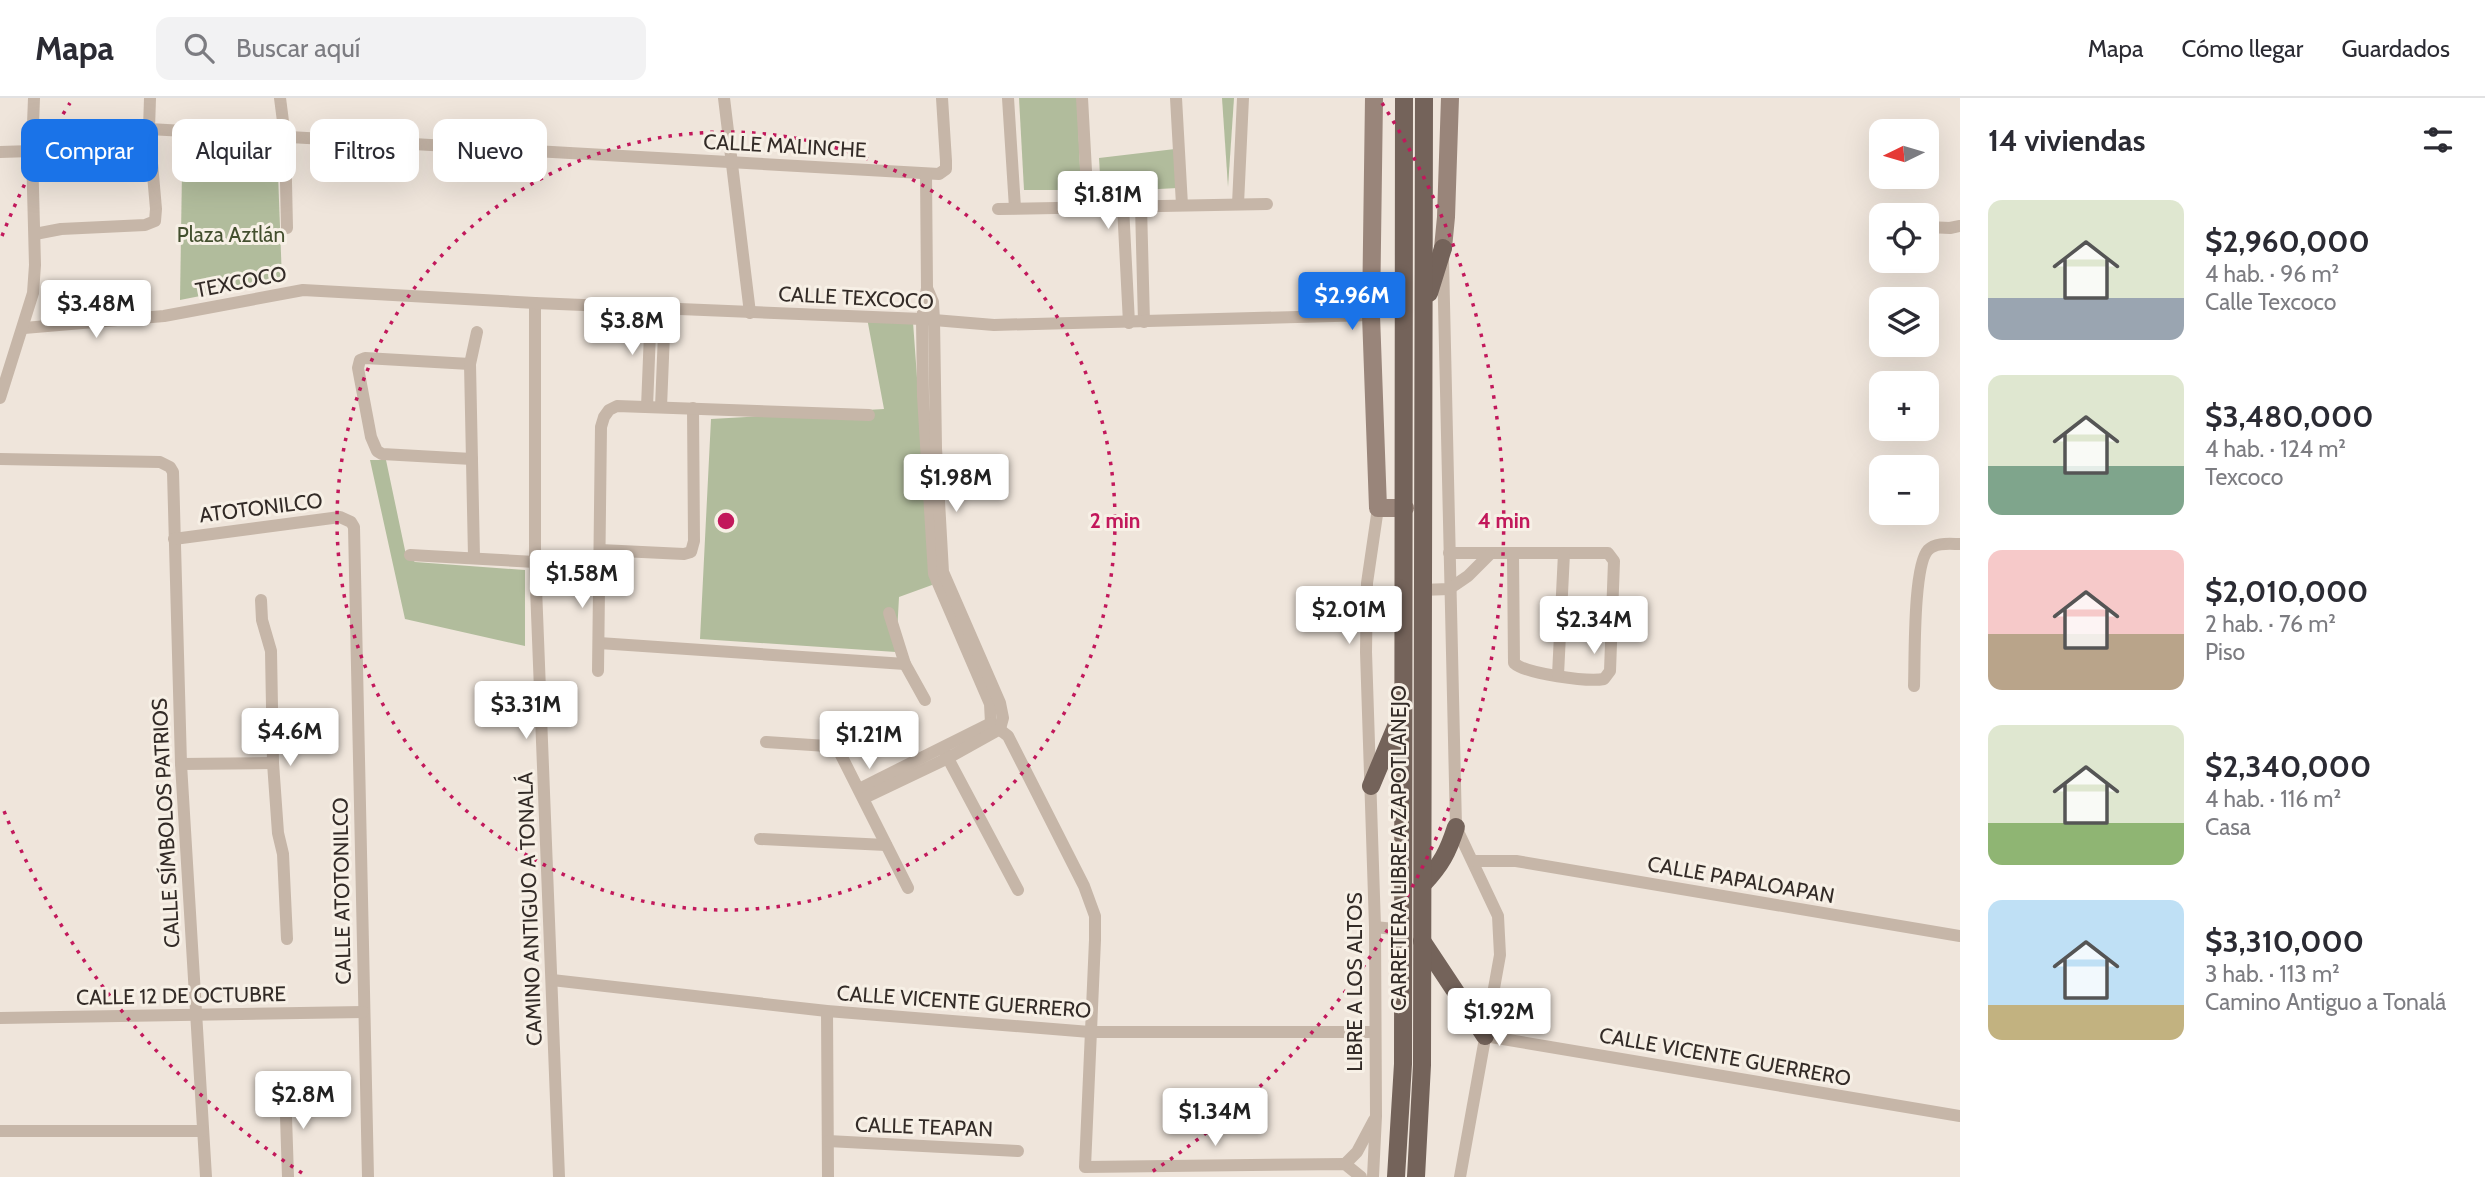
<!DOCTYPE html>
<html lang="es">
<head>
<meta charset="utf-8">
<style>
  body { margin:0; font-family:Cabin,sans-serif; background:#f2f2f3; color:#2b2b33; height:100vh; display:flex; flex-direction:column; font-size:26px; white-space:nowrap }
  * { box-sizing:border-box; margin:0 }
  p { font-size:23px; color:#7c7c81 }
  .icon { flex:none; width:38px; height:38px; fill:none; stroke:currentColor; stroke-width:2; stroke-linecap:round; stroke-linejoin:round }
  .map { position:relative; flex:1; overflow:hidden }
  .side { display:flex; flex-direction:column; background:#fff; width:525px }
  .side>* { flex:none }
  .hud { position:absolute; left:21px; top:21px; width:665px; height:63px; display:flex; gap:14px }
  .needle { width:46px; rotate:265deg }
  .controls { position:absolute; left:1869px; top:21px; display:grid; gap:14px }
  .controls a { display:grid; place-items:center; width:70px; height:70px; border-radius:14px; background:#fff; box-shadow:0 7px 28px #0002; font-size:35px }
  .price { position:absolute; translate:-50% -60px; padding:0 16px; border-radius:7px; background:#fff; color:#222; font-size:23px; line-height:46px; filter:drop-shadow(0 2px 4px #0008) }
  .price::after { content:''; position:absolute; left:50%; top:42px; width:21px; height:16px; margin-left:-10px; background:inherit; clip-path:polygon(0 0,100% 0,50% 100%) }
  .price.on { background:#1a73e8; color:#fff }
  ul { padding:0; list-style:none }
  li { display:flex; align-items:center; gap:21px; height:175px; padding:0 28px }
  li span { display:grid; place-items:center; flex:none; width:196px; height:140px; border-radius:14px; color:#555 }
  li>.icon { margin-inline-start:auto }
  span .icon { width:84px; height:84px; fill:#fffc; stroke-width:1 }
  li b { font-size:30px }
  h2 { display:flex; justify-content:space-between; align-items:center; height:84px; padding:0 28px; font-size:30px }
  .pill { padding:0 24px; border-radius:14px; background:#fff; box-shadow:0 7px 28px #0002; font-size:24px; line-height:63px }
  .pill.on { background:#1a73e8; color:#fff }
  header { display:flex; align-items:center; gap:42px; box-sizing:border-box; height:98px; padding:0 35px; background:#fff; border-bottom:2px solid #e1e1e2 }
  header strong { font-size:33px }
  nav { display:flex; gap:38px; margin-inline-start:auto; font-size:24px }
  .search { width:490px; height:63px; background:#f2f2f3; display:flex; align-items:center; gap:18px; box-sizing:border-box; padding:0 24px; border-radius:14px; color:#7c7c81; font-size:26px }
  main { display:flex; flex:1; min-height:0 }
  .map>svg:first-child { display:block }
  .green { fill:#b1bc9c }
  .lines { fill:none; stroke-linecap:round; stroke-linejoin:round }
  .street { stroke:#c6b6a8; stroke-width:12 }
  .secondary { stroke:#99857a; stroke-width:18 }
  .primary { stroke:#74635a; stroke-width:18 }
  .ring { fill:none; stroke:#c2185b; stroke-width:3.5; stroke-dasharray:3.5 7 }
  .labels { text-anchor:middle; stroke-width:6; stroke-linejoin:round; paint-order:stroke }
  .street-label { font-size:21px; fill:#332b27; stroke:#f7f0e6 }
  .park-label { font-size:21px; fill:#434f2e; stroke:#f7f0e6 }
  .centre { fill:#c2185b; stroke:#f7f0e6; stroke-width:3.5 }
  .ring-label { font-size:21px; text-anchor:middle; font-weight:bold; fill:#c2185b; stroke:#f7f0e6; stroke-width:6; stroke-linejoin:round; paint-order:stroke }
</style>
</head>
<body>
<header>
<strong>Mapa</strong>
<div class="search"><svg class="icon" aria-label="search" viewBox="0 0 24 24"><circle cx="10" cy="10" r="6"/><path d="M15 15l6 6"/></svg>Buscar aquí</div>
<nav><a>Mapa</a><a>Cómo llegar</a><a>Guardados</a></nav>
</header>
<main>
<div class="map">
<svg width="1960" height="1079" viewBox="0 0 1960 1079">
  <rect width="100%" height="100%" fill="#efe5db"/>
  <g class="green">
    <polygon points="1019,0 1077,0 1081,92 1024,92"/>
    <polygon points="1222,0 1234,0 1228,89"/>
    <polygon points="1175,51 1178,90 1101,94 1099,60"/>
    <polygon points="182,73 278,76 282,182 180,202"/>
    <polygon points="867,220 913,224 932,487 899,499 896,554 700,541 711,321 884,311"/>
    <polygon points="370,362 386,362 406,457 415,464 525,472 525,548 405,521"/>
  </g>
  <g class="lines">
    <g class="street">
      <polyline points="280,0 285,39 287,130"/>
      <polyline points="724,0 750,215"/>
      <polyline points="1008,0 1015,110"/>
      <polyline points="1082,0 1088,109"/>
      <polyline points="1176,0 1182,107"/>
      <polyline points="33,28 149,31 939,76 946,71 946,63 942,0"/>
      <polyline points="0,54 32,53"/>
      <polyline points="926,76 927,190 922,221 923,298 934,476 990,606 991,625"/>
      <polyline points="1238,106 1243,0"/>
      <polyline points="1123,108 1129,225"/>
      <polyline points="1141,108 1144,224"/>
      <polyline points="998,111 1267,106"/>
      <polyline points="1927,129 1950,130 1960,128"/>
      <polyline points="35,136 61,131 145,127 155,123 156,111 149,31 150,0"/>
      <polyline points="1443,162 1456,729 1498,818 1500,857 1460,1079"/>
      <polyline points="535,205 535,464 559,1079"/>
      <polyline points="24,230 164,218 303,192 535,205 922,221 994,227 1371,217"/>
      <polyline points="470,266 365,260 360,262 358,270 371,339 377,353 382,356 472,361"/>
      <polyline points="0,300 33,195 35,167 32,53 34,0"/>
      <polyline points="647,309 651,210"/>
      <polyline points="661,309 665,211"/>
      <polyline points="0,361 160,364 170,369 173,374 181,666 206,1079"/>
      <polyline points="174,441 340,419 351,424 354,429 368,1079"/>
      <polyline points="600,452 684,456 691,454 694,443 693,310"/>
      <path d="M 1449,455 L 1608,455 L 1614,463 L 1610,573 L 1604,581 C 1588,584 1526,576 1514,565 L 1513,456"/>
      <polyline points="410,457 535,464"/>
      <polyline points="474,459 470,266 477,234"/>
      <polyline points="1421,492 1449,491 1468,478 1489,457"/>
      <polyline points="261,502 262,522 271,553 273,665 278,735 283,756 287,841"/>
      <polyline points="889,515 905,566 925,602"/>
      <polyline points="599,545 905,566"/>
      <polyline points="598,573 601,329 604,319 609,312 617,308 869,317"/>
      <polyline points="1558,577 1564,455"/>
      <path d="M 1914,588 C 1915,562 1913,468 1928,452 C 1936,444 1950,446 1960,446"/>
      <polyline points="991,625 1008,638 1084,788 1095,818 1095,842 1085,1069 1345,1066 1361,1079"/>
      <polyline points="766,644 827,648 840,655 908,790"/>
      <polyline points="943,651 1018,792"/>
      <polyline points="181,666 273,665"/>
      <polyline points="859,691 991,625"/>
      <polyline points="864,700 948,660 1000,631 1003,620 1000,605 943,474 936,350 934,222 933,204 927,190"/>
      <polyline points="760,741 886,747"/>
      <polyline points="1474,763 1516,763 1960,838"/>
      <polyline points="1375,829 1403,832"/>
      <polyline points="552,882 827,913 1090,934 1374,934"/>
      <polyline points="827,913 828,1079"/>
      <polyline points="0,920 363,914"/>
      <polyline points="1485,938 1960,1018"/>
      <polyline points="285,988 288,1079"/>
      <polyline points="0,1033 203,1033"/>
      <polyline points="828,1043 1018,1053"/>
      <polyline points="1345,1066 1357,1054 1374,1022"/>
      <polyline points="1373,1079 1376,1018 1375,829 1366,554 1367,485 1378,410"/>
    </g>
    <g class="secondary">
      <polyline points="1374,0 1371,217 1378,410 1405,410"/>
      <polyline points="1443,150 1446,119 1450,0"/>
    </g>
    <g class="primary">
      <polyline points="1429,195 1443,150"/>
      <polyline points="1371,688 1400,619"/>
      <path d="M 1423,786 C 1441,767 1448,754 1456,729"/>
      <polyline points="1422,843 1485,938"/>
      <polyline points="1396,1079 1403,966 1404,0"/>
      <polyline points="1416,1079 1422,967 1424,0"/>
    </g>
  </g>
  <g class="ring">
    <circle cx="726" cy="423" r="389"/>
    <path d="M302 1075A778 778 0 0 1 2 708M2 138A778 778 0 0 1 70 5M1382 5A778 778 0 0 1 1150 1075"/>
  </g>
  <g class="labels">
    <g class="street-label">
      <text transform="translate(785 48) rotate(3)" y="7">CALLE MALINCHE</text>
      <text transform="translate(241 184) rotate(-11)" y="7">TEXCOCO</text>
      <text transform="translate(856 200) rotate(3)" y="7">CALLE TEXCOCO</text>
      <text transform="translate(261 410) rotate(-7)" y="7">ATOTONILCO</text>
      <text transform="translate(166 725) rotate(-93)" y="7">CALLE SÍMBOLOS PATRIOS</text>
      <text transform="translate(1399 750) rotate(-90)" y="7">CARRETERA LIBRE A ZAPOTLANEJO</text>
      <text transform="translate(1741 782) rotate(10)" y="7">CALLE PAPALOAPAN</text>
      <text transform="translate(342 793) rotate(-91)" y="7">CALLE ATOTONILCO</text>
      <text transform="translate(530 811) rotate(-92)" y="7">CAMINO ANTIGUO A TONALÁ</text>
      <text transform="translate(1355 884) rotate(-90)" y="7">LIBRE A LOS ALTOS</text>
      <text transform="translate(181 898) rotate(-1)" y="7">CALLE 12 DE OCTUBRE</text>
      <text transform="translate(964 904) rotate(4)" y="7">CALLE VICENTE GUERRERO</text>
      <text transform="translate(1725 959) rotate(10)" y="7">CALLE VICENTE GUERRERO</text>
      <text transform="translate(924 1029) rotate(2)" y="7">CALLE TEAPAN</text>
    </g>
    <g class="park-label">
      <text x="231" y="144">Plaza Aztlán</text>
    </g>
  </g>
  <circle cx="726" cy="423" r="10" class="centre"/>
  <g class="ring-label">
    <text x="1115" y="430">2 min</text>
    <text x="1504" y="430">4 min</text>
  </g>
</svg>
<div class="controls">
<a><svg class="needle" viewBox="-14 -14 28 28"><path d="M0-13l5 13h-10z" fill="#e53935"/><path d="M0 13l5-13h-10z" fill="#7c7c81"/></svg></a>
<a><svg class="icon" aria-label="locate" viewBox="0 0 24 24"><circle cx="12" cy="12" r="6"/><path d="M12 2v4M12 18v4M2 12h4M18 12h4"/></svg></a>
<a><svg class="icon" aria-label="layers" viewBox="0 0 24 24"><path d="M12 4l9 5-9 5-9-5zM3 14l9 5 9-5"/></svg></a>
<a>+</a>
<a>−</a>
</div>
<b class="price" style="left:1108px;top:133px">$1.81M</b>
<b class="price on" style="left:1352px;top:234px">$2.96M</b>
<b class="price" style="left:96px;top:242px">$3.48M</b>
<b class="price" style="left:632px;top:259px">$3.8M</b>
<b class="price" style="left:956px;top:416px">$1.98M</b>
<b class="price" style="left:582px;top:512px">$1.58M</b>
<b class="price" style="left:1349px;top:548px">$2.01M</b>
<b class="price" style="left:1594px;top:558px">$2.34M</b>
<b class="price" style="left:526px;top:643px">$3.31M</b>
<b class="price" style="left:290px;top:670px">$4.6M</b>
<b class="price" style="left:869px;top:673px">$1.21M</b>
<b class="price" style="left:1499px;top:950px">$1.92M</b>
<b class="price" style="left:303px;top:1033px">$2.8M</b>
<b class="price" style="left:1215px;top:1050px">$1.34M</b>
<div class="hud">
<a class="pill on">Comprar</a>
<a class="pill">Alquilar</a>
<a class="pill">Filtros</a>
<a class="pill">Nuevo</a>
</div>
</div>
<section class="side">
<h2>14 viviendas<svg class="icon" aria-label="filters" viewBox="0 0 24 24"><path d="M4 7h16M4 17h16"/><circle cx="9" cy="7" r="2"/><circle cx="15" cy="17" r="2"/></svg></h2>
<ul>
<li><span style="background:linear-gradient(#dfe7d0 70%,#9aa5b1 0)"><svg class="icon" aria-label="home" viewBox="0 0 24 24"><path d="M3 11l9-7 9 7M6 9v11h12V9"/></svg></span><div><b>$2,960,000</b><p>4 hab. · 96 m²</p><p>Calle Texcoco</p></div></li>
<li><span style="background:linear-gradient(#dfe7d0 65%,#7fa58c 0)"><svg class="icon" aria-label="home" viewBox="0 0 24 24"><path d="M3 11l9-7 9 7M6 9v11h12V9"/></svg></span><div><b>$3,480,000</b><p>4 hab. · 124 m²</p><p>Texcoco</p></div></li>
<li><span style="background:linear-gradient(#f6c9c9 60%,#b9a48a 0)"><svg class="icon" aria-label="home" viewBox="0 0 24 24"><path d="M3 11l9-7 9 7M6 9v11h12V9"/></svg></span><div><b>$2,010,000</b><p>2 hab. · 76 m²</p><p>Piso</p></div></li>
<li><span style="background:linear-gradient(#dfe7d0 70%,#8fb573 0)"><svg class="icon" aria-label="home" viewBox="0 0 24 24"><path d="M3 11l9-7 9 7M6 9v11h12V9"/></svg></span><div><b>$2,340,000</b><p>4 hab. · 116 m²</p><p>Casa</p></div></li>
<li><span style="background:linear-gradient(#bfe0f5 75%,#c2b280 0)"><svg class="icon" aria-label="home" viewBox="0 0 24 24"><path d="M3 11l9-7 9 7M6 9v11h12V9"/></svg></span><div><b>$3,310,000</b><p>3 hab. · 113 m²</p><p>Camino Antiguo a Tonalá</p></div></li>
</ul>
</section>
</main>
</body>
</html>
